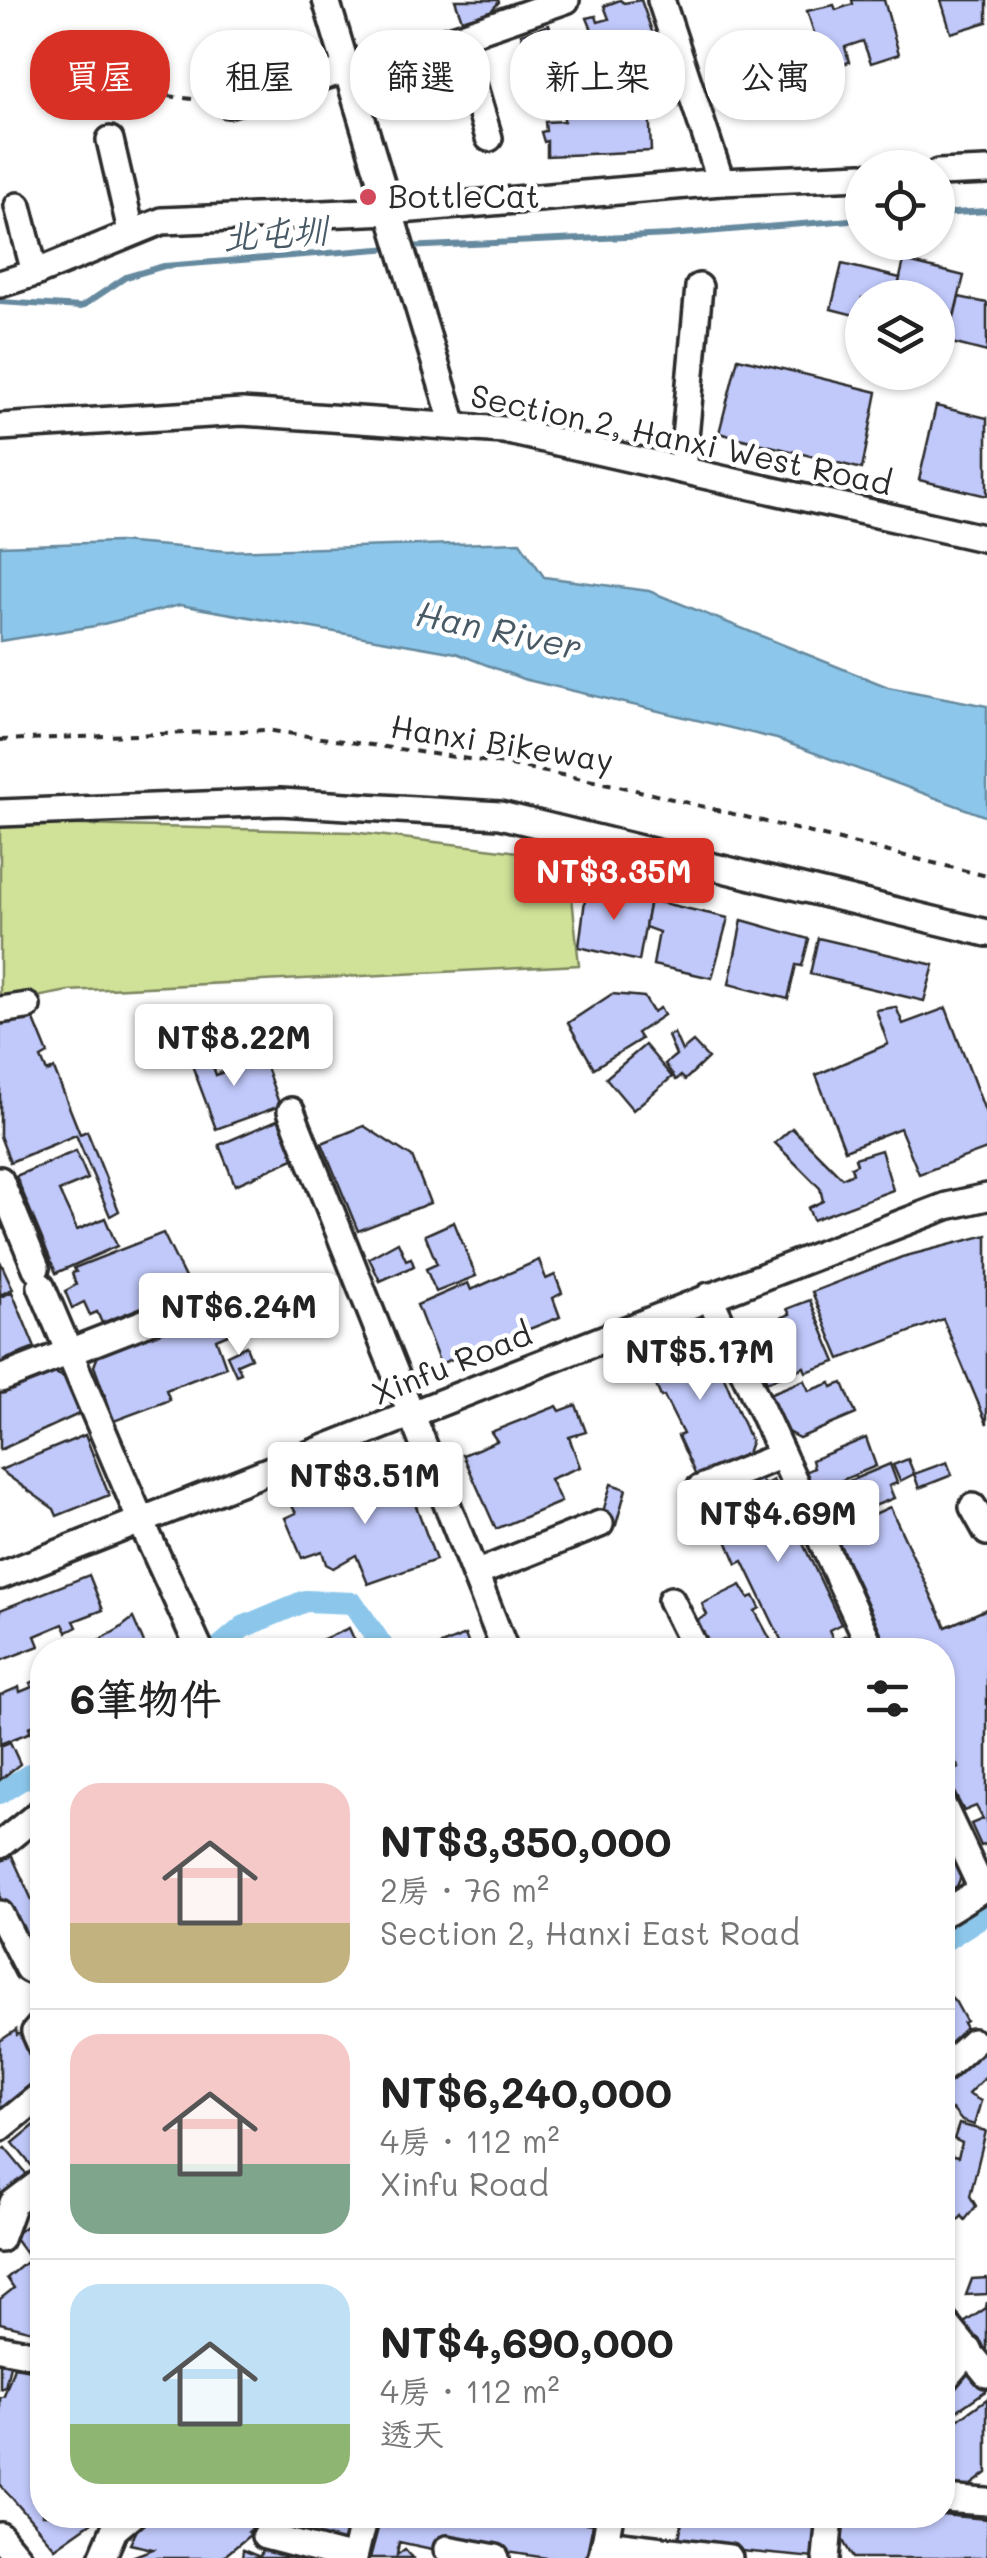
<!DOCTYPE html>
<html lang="zh-TW">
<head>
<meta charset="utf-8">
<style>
  body { margin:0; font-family:Mali,"LXGW WenKai TC",sans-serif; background:#f2f2f2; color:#222; height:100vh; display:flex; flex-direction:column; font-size:38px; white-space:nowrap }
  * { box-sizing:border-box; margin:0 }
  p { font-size:32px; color:#767676 }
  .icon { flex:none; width:55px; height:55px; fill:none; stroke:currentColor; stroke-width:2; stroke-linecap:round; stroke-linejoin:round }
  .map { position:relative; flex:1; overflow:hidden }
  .sheet { position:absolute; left:30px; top:1638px; width:925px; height:890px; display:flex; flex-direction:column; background:#fff; border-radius:40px; box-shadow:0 2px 8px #0004 }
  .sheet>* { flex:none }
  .hud { position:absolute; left:30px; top:30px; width:928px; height:90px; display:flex; gap:20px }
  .fabs { position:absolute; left:845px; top:150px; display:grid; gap:20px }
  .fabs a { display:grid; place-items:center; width:110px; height:110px; border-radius:50%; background:#fff; box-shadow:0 2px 8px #0004; font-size:50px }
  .price { position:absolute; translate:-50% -85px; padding:0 22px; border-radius:10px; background:#fff; color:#222; font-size:32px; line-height:65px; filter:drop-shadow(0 2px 5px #0008) }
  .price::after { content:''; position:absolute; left:50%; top:60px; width:30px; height:22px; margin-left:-15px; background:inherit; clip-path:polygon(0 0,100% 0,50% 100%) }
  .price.on { background:#d93025; color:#fff }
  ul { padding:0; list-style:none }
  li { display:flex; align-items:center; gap:30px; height:250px; padding:0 40px }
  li+li { border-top:2px solid #e0e0e0 }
  li span { display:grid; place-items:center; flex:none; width:280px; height:200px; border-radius:30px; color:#555 }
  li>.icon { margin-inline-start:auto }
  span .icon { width:120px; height:120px; fill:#fffc; stroke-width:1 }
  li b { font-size:42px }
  h2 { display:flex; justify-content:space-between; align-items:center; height:120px; padding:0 40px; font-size:42px }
  .chip { padding:0 35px; border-radius:40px; background:#fff; box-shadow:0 2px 8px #0004; font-size:35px; line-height:90px }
  .chip.on { background:#d93025; color:#fff }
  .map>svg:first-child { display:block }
  .green { fill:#cfe297; stroke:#7d8661; stroke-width:2.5 }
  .water { fill:#8cc7eb; stroke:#65899e; stroke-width:2.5 }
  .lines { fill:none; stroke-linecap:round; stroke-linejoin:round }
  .stream { stroke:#65899e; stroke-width:6 }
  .canal { stroke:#8cc7eb; stroke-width:22 }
  .building { fill:#c1c9fb; stroke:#2b2b2b; stroke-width:2.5 }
  .minor-casing { stroke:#2b2b2b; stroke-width:32 }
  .path { stroke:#2b2b2b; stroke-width:4; stroke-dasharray:8 8; stroke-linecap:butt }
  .minor { stroke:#fff; stroke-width:25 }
  .poi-dot { fill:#d1495b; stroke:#fff; stroke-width:4 }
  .labels { text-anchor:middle; stroke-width:9; stroke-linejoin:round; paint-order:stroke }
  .poi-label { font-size:32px; fill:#2b2b2b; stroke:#fff; text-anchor:start }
  .street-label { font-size:32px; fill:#2b2b2b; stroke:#fff }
  .water-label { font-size:35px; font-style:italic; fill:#485a65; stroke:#fff }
</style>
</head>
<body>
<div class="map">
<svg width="987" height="2558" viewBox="0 0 987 2558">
  <rect width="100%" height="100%" fill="#fff"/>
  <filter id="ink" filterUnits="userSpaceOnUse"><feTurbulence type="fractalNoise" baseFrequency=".01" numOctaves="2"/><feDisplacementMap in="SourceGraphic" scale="20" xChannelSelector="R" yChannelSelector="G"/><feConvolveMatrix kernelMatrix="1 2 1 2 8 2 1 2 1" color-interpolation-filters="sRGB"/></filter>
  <g filter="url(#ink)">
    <polygon class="green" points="0,823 352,832 568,858 579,965 68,991 0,1004"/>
    <polygon class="water" points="118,542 227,551 520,542 544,577 649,591 888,687 987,706 987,817 777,739 523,679 456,653 180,605 95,626 0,641 0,546"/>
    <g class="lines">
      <g class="stream">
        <polyline points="938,214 987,211"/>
        <polyline points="405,247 670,235 862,219"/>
        <polyline points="0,302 81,307 126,277 164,266 392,248"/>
      </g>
      <g class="canal">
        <polyline points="216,1650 243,1627 305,1601 353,1603 385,1650"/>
        <polyline points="0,1793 42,1767"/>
        <polyline points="942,1942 987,1913"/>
      </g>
    </g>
    <g class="building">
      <polygon points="455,0 498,0 499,2 490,12 462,20"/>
      <polygon points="620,0 624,3 641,0 655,40 588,66 596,80 594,85 570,103 541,98 521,34 549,25 555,42 592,30 587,18 596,16 598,22 609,19 604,6"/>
      <polygon points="852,0 884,0 899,54 871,63 863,41 845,47 849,62 826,70 807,11 834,5 836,10 853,4"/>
      <polygon points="941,0 987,0 987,22 951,33"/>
      <polygon points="616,78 648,78 651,151 547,156 547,141 544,142 541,132 546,131 545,122 564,121 564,116 594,111 593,102 618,100"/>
      <polygon points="904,261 964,276 952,324 938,321 938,298 895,298"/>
      <polygon points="842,264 900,278 895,298 862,298 862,317 831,309"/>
      <polygon points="959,297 987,303 987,352 948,342"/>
      <polygon points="738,358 877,392 862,469 719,433"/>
      <polygon points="936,406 987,418 987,496 919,480"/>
      <polygon points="587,884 650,900 639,961 579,947"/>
      <polygon points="650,900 728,918 712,978 653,965 659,932 645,927"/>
      <polygon points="742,920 809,939 802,966 796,965 788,999 729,984"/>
      <polygon points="818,938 934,965 924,1001 810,974"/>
      <polygon points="612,994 644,997 653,1012 660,1008 664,1015 637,1033 641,1039 594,1068 568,1023"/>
      <polygon points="896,1007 903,1024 946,1008 987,1116 987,1149 919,1174 900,1128 845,1150 816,1075 888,1044 876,1010"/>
      <polygon points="32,1015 48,1054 41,1058 47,1072 54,1069 80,1134 87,1131 119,1211 110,1216 76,1135 10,1162 0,1136 0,1022"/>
      <polygon points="674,1033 682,1051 693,1042 708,1058 685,1080 681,1076 676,1080 665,1064 676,1055 668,1036"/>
      <polygon points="205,1045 216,1075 262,1056 280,1106 216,1129 187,1052"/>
      <polygon points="645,1045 672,1077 633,1110 606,1078"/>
      <polygon points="282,1118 298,1157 235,1185 219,1145"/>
      <polygon points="364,1126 412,1157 430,1203 358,1231 322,1143"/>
      <polygon points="792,1128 842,1178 853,1173 851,1167 857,1164 855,1158 881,1150 893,1190 813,1220 808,1208 823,1201 820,1188 775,1143"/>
      <polygon points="76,1151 88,1179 59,1191 77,1230 105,1218 117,1246 56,1273 16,1176"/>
      <polygon points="454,1222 476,1276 436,1292 426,1269 437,1264 425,1235"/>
      <polygon points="163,1233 190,1288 102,1323 97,1312 90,1315 84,1302 72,1308 65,1291 76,1285 72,1273 76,1272 74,1268"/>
      <polygon points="987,1235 987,1424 943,1319 840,1359 812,1292 902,1257"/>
      <polygon points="398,1242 406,1260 411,1258 414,1266 380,1281 369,1258"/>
      <polygon points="539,1260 546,1279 555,1275 562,1293 553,1298 560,1317 440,1364 417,1305 468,1283 471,1290"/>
      <polygon points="0,1261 13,1289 0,1295"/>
      <polygon points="12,1292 35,1348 4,1360 6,1364 0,1366 0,1297"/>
      <polygon points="810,1300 836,1362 806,1372 804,1367 767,1382 744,1334 790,1314 787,1309"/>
      <polygon points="217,1304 228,1334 216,1339 226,1367 166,1390 170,1400 114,1421 94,1366 99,1353"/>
      <polygon points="693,1336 707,1336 751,1442 746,1456 696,1476 678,1436 683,1434 664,1396 661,1397 643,1355"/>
      <polygon points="246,1346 251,1358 237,1364 241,1373 236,1375 227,1355"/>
      <polygon points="53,1372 66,1378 81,1413 0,1450 0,1392"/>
      <polygon points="804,1380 809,1391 831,1383 832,1387 843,1383 856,1414 799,1438 786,1431 769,1394"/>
      <polygon points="576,1405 586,1432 569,1437 580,1467 550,1479 561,1502 496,1529 463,1455 497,1441 491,1432 557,1406 560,1411"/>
      <polygon points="85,1435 109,1495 57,1516 54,1509 0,1470"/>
      <polygon points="866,1438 876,1466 814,1492 805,1472 814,1468 812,1460"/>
      <polygon points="908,1459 914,1474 900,1481 893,1465"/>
      <polygon points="947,1462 952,1475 919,1488 914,1474"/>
      <polygon points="890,1464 897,1483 889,1486 894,1498 830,1524 816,1495"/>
      <polygon points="381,1473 386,1484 410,1475 418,1493 412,1495 436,1560 368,1584 356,1555 333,1568 326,1564 322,1551 302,1558 285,1518 296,1513 292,1506"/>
      <polygon points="759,1477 764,1485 773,1480 841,1624 829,1630 834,1641 846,1635 853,1647 786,1650 743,1561 737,1564 709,1498"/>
      <polygon points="611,1484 626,1489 616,1525 601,1519"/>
      <polygon points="890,1507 946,1627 987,1609 987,1844 981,1846 971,1824 983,1819 976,1806 964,1811 945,1775 959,1768 952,1757 942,1761 942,1650 889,1650 834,1532"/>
      <polygon points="89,1575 103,1610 74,1621 77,1627 67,1632 63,1624 35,1636 39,1646 0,1661 0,1610"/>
      <polygon points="741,1585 749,1598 754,1596 760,1608 755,1611 776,1650 709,1650 694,1622 707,1615 702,1604"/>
      <polygon points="133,1618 147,1650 81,1650 119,1629"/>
      <polygon points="349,1628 359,1650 323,1650 319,1641"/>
      <polygon points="465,1635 471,1650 434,1648"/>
      <polygon points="42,1669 42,1727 39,1729 37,1724 29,1727 31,1732 0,1744 0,1695 19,1687 20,1692 32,1687 30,1683 41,1679 38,1671"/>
      <polygon points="10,1742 20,1764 0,1780 0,1746"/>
      <polygon points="42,1829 42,1865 29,1835"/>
      <polygon points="12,1856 42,1922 42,1964 30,1964 0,1899 0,1862"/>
      <polygon points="954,1860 961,1877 957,1886 942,1895 942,1866"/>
      <polygon points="942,1988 955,2001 966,2021 963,2023 966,2028 948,2046 950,2050 942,2057"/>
      <polygon points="16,2030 17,2035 23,2032 42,2070 38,2073 42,2084 0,2114 0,2041"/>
      <polygon points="981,2044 987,2052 987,2075 968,2094 981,2101 974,2125 962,2121 952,2109 942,2119 942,2081"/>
      <polygon points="42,2119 42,2164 35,2170 13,2143"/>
      <polygon points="959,2124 986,2131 970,2196 976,2206 965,2220 962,2216 942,2238 942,2173 949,2155 958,2157 962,2143 954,2139"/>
      <polygon points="5,2148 28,2176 0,2197 0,2151"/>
      <polygon points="42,2191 42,2242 26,2254 13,2236 35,2219 24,2204"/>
      <polygon points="42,2249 42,2327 36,2332 0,2323 0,2299 14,2288 7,2278"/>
      <polygon points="987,2278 987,2294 966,2295 972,2279"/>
      <polygon points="987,2302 987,2363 958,2327 986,2308"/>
      <polygon points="942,2335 957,2352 942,2363"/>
      <polygon points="0,2363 10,2365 5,2387 0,2389"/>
      <polygon points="971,2365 987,2384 987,2390 942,2421 942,2387"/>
      <polygon points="14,2367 42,2372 42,2515 102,2515 55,2548 0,2484 0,2398 4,2396"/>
      <polygon points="987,2399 987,2473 967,2488 942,2485 942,2472 950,2465 942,2456 942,2431"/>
      <polygon points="154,2515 258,2515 254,2519 257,2521 248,2532 251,2534 222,2558 129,2558 153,2549 130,2544 137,2530"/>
      <polygon points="284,2515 355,2515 346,2548 268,2525"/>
      <polygon points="390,2515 568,2515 586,2519 585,2523 593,2524 586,2558 547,2558 448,2543 446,2552 399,2542 397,2555 405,2549 413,2558 370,2558 379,2525 387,2527"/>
      <polygon points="683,2515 818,2515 814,2558 678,2545"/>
      <polygon points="844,2515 942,2515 987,2519 987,2558 853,2558 842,2539"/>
      <polygon points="263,2545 322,2558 242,2558 243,2550 260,2557"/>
    </g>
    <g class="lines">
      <defs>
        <g id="minor">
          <polyline points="326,0 454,425"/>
          <polyline points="661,0 721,182"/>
          <polyline points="459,37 489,138"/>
          <polyline points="228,104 459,37 566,0"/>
          <polyline points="110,140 131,231"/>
          <polyline points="938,173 987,171"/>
          <polyline points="18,206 35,273"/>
          <polyline points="0,284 35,273 162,221 390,211 721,182 862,176"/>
          <polyline points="0,427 242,412 504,430 987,539"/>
          <polyline points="682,470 699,287"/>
          <polyline points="0,813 280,802 500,815 987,933"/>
          <polyline points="0,1010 27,1006"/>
          <polyline points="291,1111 505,1650"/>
          <polyline points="0,1180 36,1268"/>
          <polyline points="41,1286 141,1521 200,1650"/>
          <polyline points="709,1296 872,1650"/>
          <polyline points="0,1379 190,1305"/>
          <polyline points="699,1489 782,1455"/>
          <polyline points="973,1507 987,1532"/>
          <polyline points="475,1574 600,1524"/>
          <path d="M 0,1576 C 316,1453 630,1326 947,1206 L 987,1197"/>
          <polyline points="671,1600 696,1650"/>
          <polyline points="942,1804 982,1889"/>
          <polyline points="0,1845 42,1811"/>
          <polyline points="0,1914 28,1969 42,1975"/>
          <polyline points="942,1914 987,1886"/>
          <polyline points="42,2024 35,2032 42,2048"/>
          <polyline points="942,2070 973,2042"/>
          <polyline points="0,2128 42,2094"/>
          <polyline points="0,2239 13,2203 42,2181"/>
          <polyline points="942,2319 987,2374"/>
          <polyline points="0,2348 42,2356"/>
          <polyline points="942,2382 969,2350"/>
          <polyline points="942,2499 987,2502"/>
          <polyline points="0,2536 18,2558"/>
          <polyline points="265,2536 350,2558"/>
          <polyline points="605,2543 610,2515"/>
          <polyline points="447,2549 496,2558"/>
          <polyline points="102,2558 114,2530 132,2515"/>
          <polyline points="354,2558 364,2515"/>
          <polyline points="601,2558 605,2543 729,2558"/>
          <polyline points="826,2558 830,2515"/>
        </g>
      </defs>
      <use href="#minor" class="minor-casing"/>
      <g class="path">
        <polyline points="73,84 207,101"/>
        <polyline points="0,740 266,730 510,765 619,786 987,876"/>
      </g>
      <use href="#minor" class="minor"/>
    </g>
  </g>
  <circle class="poi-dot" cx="368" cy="197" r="10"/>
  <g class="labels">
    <g class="poi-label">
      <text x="388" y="208">BottleCat</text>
    </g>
    <g class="street-label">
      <text transform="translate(681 440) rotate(12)" y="11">Section 2, Hanxi West Road</text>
      <text transform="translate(502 744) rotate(9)" y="11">Hanxi Bikeway</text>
      <text transform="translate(452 1364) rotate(-22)" y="11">Xinfu Road</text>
    </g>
    <g class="water-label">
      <text transform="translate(275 234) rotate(-4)" y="12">北屯圳</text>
      <text transform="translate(499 631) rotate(12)" y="12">Han River</text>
    </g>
  </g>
</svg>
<div class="fabs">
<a><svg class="icon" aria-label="locate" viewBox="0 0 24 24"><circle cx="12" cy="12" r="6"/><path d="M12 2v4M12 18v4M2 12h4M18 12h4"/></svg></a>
<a><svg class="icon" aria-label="layers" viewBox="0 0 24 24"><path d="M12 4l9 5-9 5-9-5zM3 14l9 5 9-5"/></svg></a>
</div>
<b class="price on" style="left:614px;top:923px">NT$3.35M</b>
<b class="price" style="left:234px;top:1089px">NT$8.22M</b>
<b class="price" style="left:239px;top:1358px">NT$6.24M</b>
<b class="price" style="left:700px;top:1403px">NT$5.17M</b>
<b class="price" style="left:365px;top:1527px">NT$3.51M</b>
<b class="price" style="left:778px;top:1565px">NT$4.69M</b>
<div class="hud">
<a class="chip on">買屋</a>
<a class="chip">租屋</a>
<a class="chip">篩選</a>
<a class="chip">新上架</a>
<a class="chip">公寓</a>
</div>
<section class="sheet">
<h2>6筆物件<svg class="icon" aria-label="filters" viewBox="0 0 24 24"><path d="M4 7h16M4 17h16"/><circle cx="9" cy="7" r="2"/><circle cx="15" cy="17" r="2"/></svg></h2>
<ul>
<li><span style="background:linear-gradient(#f6c9c9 70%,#c2b280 0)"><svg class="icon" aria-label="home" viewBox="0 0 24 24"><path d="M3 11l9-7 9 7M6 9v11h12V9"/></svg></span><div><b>NT$3,350,000</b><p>2房 · 76 m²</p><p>Section 2, Hanxi East Road</p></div></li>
<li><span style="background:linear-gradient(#f6c9c9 65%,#7fa58c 0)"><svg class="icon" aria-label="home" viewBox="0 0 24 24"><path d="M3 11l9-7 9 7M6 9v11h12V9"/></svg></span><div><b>NT$6,240,000</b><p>4房 · 112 m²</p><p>Xinfu Road</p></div></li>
<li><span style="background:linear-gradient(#bfe0f5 70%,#8fb573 0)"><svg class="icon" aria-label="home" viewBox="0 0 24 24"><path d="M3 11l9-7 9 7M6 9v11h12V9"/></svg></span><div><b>NT$4,690,000</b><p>4房 · 112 m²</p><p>透天</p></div></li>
</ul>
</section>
</div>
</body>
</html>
